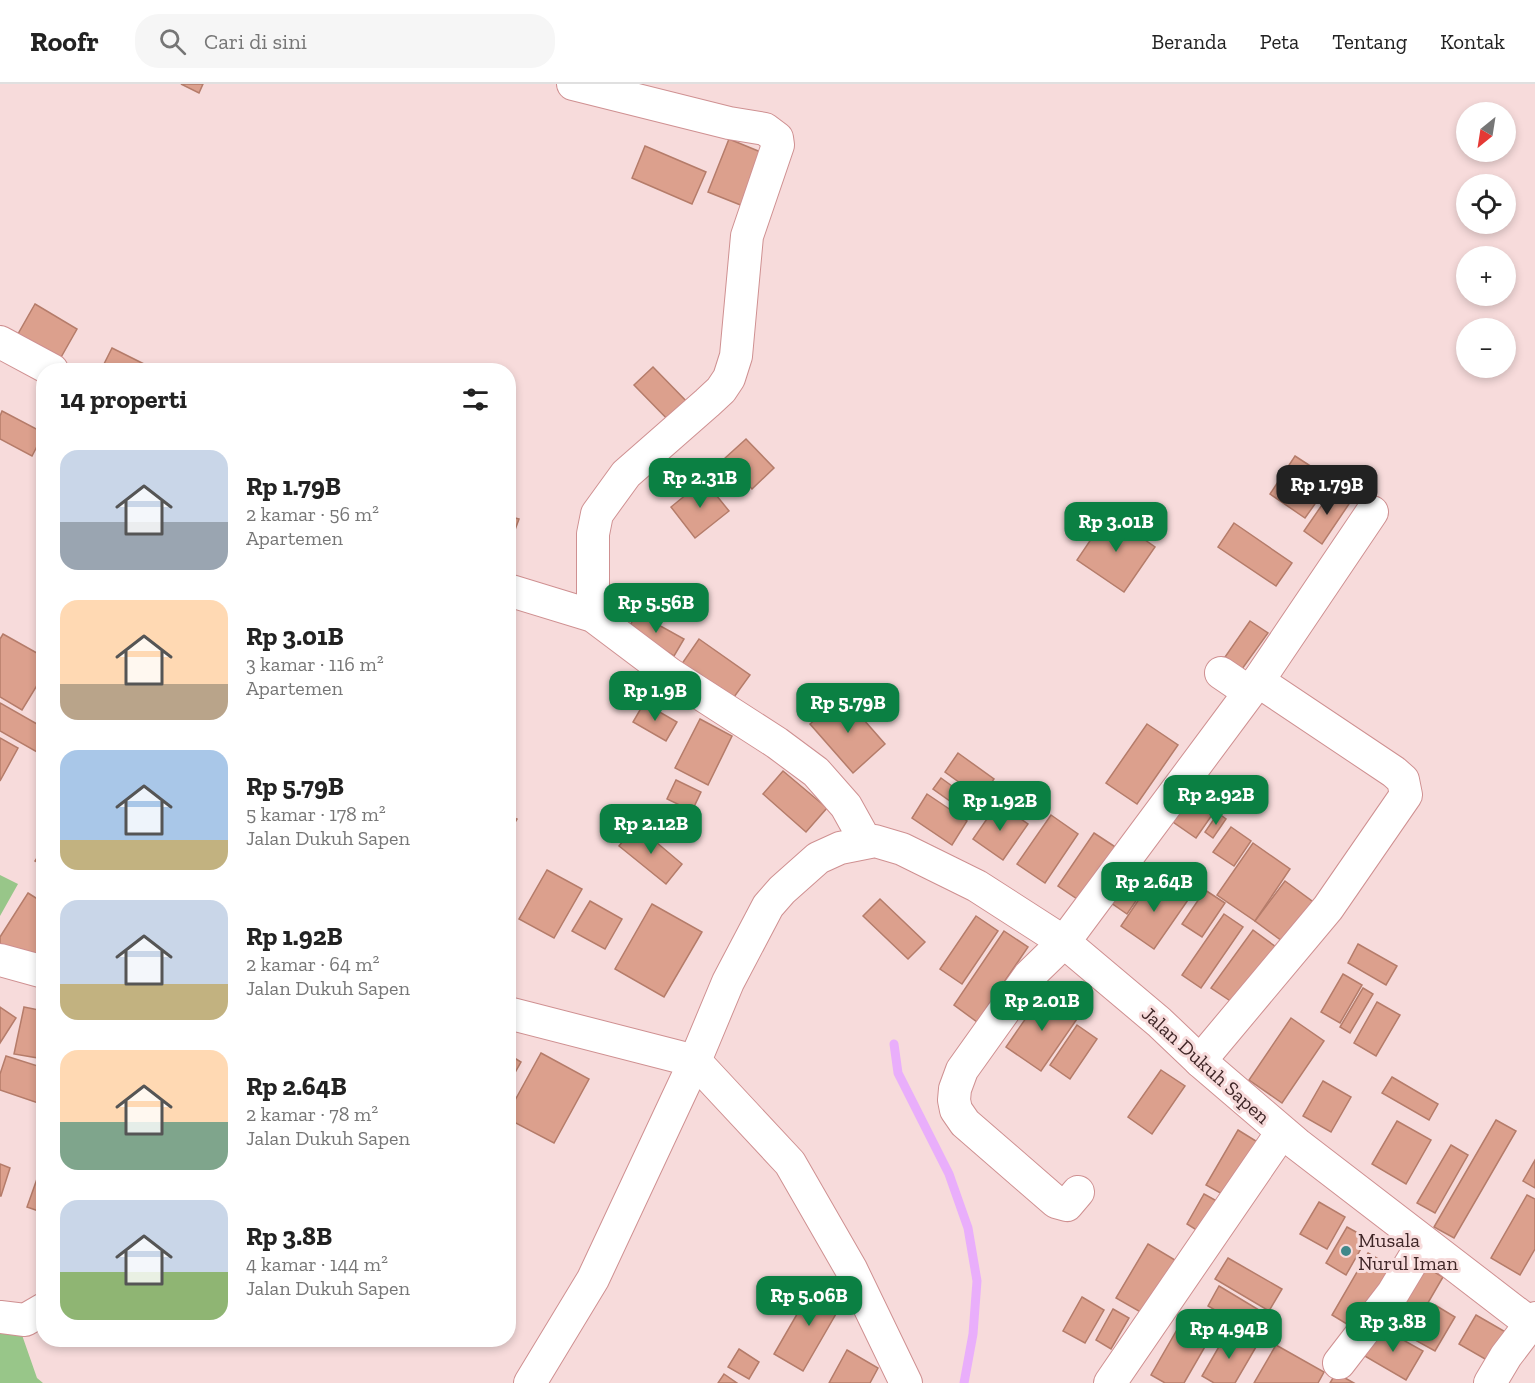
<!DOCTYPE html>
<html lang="id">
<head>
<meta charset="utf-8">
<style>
  body { margin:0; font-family:"Zilla Slab",serif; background:#f6f6f6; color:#222; height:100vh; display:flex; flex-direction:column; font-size:22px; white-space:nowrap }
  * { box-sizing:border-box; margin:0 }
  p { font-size:20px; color:#767676 }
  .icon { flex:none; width:33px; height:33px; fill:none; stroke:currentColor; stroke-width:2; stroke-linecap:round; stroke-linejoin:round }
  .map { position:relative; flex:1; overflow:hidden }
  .side { position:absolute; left:36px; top:279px; width:480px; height:984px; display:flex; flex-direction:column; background:#fff; border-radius:24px; box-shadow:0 3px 9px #0003 }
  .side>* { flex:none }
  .needle { width:39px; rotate:210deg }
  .buttons { position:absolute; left:1456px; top:18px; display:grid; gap:12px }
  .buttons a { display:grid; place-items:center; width:60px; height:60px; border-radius:50%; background:#fff; box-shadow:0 3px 9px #0003; font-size:30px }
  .price { position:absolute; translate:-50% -51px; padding:0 14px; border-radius:12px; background:#0b8043; color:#fff; font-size:20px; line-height:39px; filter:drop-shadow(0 2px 3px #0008) }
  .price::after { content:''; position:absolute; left:50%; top:36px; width:18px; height:14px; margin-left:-9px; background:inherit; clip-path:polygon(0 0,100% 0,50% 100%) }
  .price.current { background:#222; color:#fff }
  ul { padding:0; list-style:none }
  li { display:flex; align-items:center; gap:18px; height:150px; padding:0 24px }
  li span { display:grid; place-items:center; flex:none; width:168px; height:120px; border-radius:18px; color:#555 }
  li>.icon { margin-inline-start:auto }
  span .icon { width:72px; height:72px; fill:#fffc; stroke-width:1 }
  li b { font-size:26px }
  h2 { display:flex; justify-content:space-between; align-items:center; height:72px; padding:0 24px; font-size:26px }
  header { display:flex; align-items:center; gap:36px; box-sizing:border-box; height:84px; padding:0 30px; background:#fff; border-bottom:2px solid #e0e0e0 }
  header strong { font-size:28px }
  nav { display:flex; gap:33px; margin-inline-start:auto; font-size:21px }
  .search { width:420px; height:54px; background:#f6f6f6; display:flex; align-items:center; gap:15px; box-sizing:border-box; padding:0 21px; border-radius:24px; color:#767676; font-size:22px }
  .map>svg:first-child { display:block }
  .green { fill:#98c689 }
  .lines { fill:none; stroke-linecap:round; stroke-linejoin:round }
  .stream { stroke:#e9aefb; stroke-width:9 }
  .building { fill:#dca08d; stroke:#b57c6a; stroke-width:1.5 }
  .street-casing { stroke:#cf9091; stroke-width:34 }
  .street { stroke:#fff; stroke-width:32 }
  .poi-dot { fill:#40888a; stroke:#f7dbdb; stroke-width:2 }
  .labels { text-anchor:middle; stroke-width:6; stroke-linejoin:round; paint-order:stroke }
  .street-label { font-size:20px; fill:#3f2627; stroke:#f7dbdb }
  .poi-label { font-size:20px; fill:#3f2627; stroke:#f7dbdb; text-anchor:start }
</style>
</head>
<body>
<header>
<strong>Roofr</strong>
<div class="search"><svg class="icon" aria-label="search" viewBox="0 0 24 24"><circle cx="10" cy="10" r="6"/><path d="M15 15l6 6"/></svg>Cari di sini</div>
<nav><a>Beranda</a><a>Peta</a><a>Tentang</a><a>Kontak</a></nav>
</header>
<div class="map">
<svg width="1535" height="1299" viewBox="0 0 1535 1299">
  <rect width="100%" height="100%" fill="#f7dbdb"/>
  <g class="green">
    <polygon points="0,791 18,800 0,832"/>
    <polygon points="0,1246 22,1251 37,1294 43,1299 0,1299"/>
  </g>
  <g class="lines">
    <polyline class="stream" points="894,960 898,989 949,1090 968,1144 977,1197 973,1250 964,1299"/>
  </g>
  <g class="building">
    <polygon points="181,0 203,0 199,9"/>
    <polygon points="729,55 768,71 748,124 708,108"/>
    <polygon points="645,62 706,88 692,120 632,94"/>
    <polygon points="35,220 77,245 56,282 14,257"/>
    <polygon points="112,264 150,283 149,286 101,286"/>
    <polygon points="653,283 693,324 674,342 634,301"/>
    <polygon points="2,327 44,349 32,372 0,355 0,332"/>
    <polygon points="746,355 774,384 752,405 724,375"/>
    <polygon points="1295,372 1332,396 1305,434 1270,410"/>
    <polygon points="704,396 729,427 695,454 671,423"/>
    <polygon points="1333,405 1351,417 1322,460 1304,447"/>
    <polygon points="1108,430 1155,463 1124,508 1077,476"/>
    <polygon points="508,432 519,435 508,465"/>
    <polygon points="1234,439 1292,479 1276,502 1218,463"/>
    <polygon points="637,529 684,555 674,572 628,545"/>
    <polygon points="1250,537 1268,549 1242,585 1225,573"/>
    <polygon points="3,550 44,573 44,590 22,626 0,613 0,555"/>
    <polygon points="699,555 750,591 729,620 679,584"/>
    <polygon points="843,612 885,660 853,689 810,640"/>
    <polygon points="0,619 44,644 44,672 0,647"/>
    <polygon points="644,619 677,638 666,657 633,638"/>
    <polygon points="700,635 732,652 708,701 675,684"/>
    <polygon points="1147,640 1178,661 1137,720 1106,699"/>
    <polygon points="0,654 18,664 0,697"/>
    <polygon points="958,669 994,695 981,714 945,688"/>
    <polygon points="783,687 827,724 806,748 763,710"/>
    <polygon points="941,694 978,721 971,732 933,705"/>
    <polygon points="676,696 701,708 692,727 667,715"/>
    <polygon points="1196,705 1219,721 1196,754 1173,738"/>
    <polygon points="927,710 967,737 952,761 912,734"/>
    <polygon points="998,719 1028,740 1003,776 973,755"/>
    <polygon points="1218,729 1226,735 1213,754 1205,748"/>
    <polygon points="508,731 517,735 508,750"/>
    <polygon points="1051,731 1078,750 1045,799 1017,780"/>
    <polygon points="636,741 682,780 666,800 619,762"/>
    <polygon points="1231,743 1251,757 1234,782 1213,768"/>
    <polygon points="1094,749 1123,768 1086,821 1058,802"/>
    <polygon points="1253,759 1290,785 1255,837 1217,811"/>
    <polygon points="44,763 44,782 35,777"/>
    <polygon points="1128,779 1151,795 1127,830 1104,814"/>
    <polygon points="547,786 582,805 554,854 519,835"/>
    <polygon points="1154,793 1188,816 1154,865 1121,842"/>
    <polygon points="1285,797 1316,820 1286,860 1255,837"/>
    <polygon points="1205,806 1225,819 1202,853 1182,840"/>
    <polygon points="28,809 44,819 44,879 0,865 0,853"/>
    <polygon points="880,815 925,858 908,875 863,832"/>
    <polygon points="590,817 622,835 605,865 572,847"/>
    <polygon points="652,820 702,848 664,913 615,885"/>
    <polygon points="1224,830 1243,843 1201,904 1182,891"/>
    <polygon points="976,832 998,847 962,900 940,885"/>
    <polygon points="1253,846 1276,863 1235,920 1211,904"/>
    <polygon points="1004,847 1028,863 977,938 954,921"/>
    <polygon points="1358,860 1397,882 1386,901 1348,879"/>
    <polygon points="1343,890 1362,901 1340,939 1321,928"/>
    <polygon points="1363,904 1373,910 1350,949 1340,943"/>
    <polygon points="1044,908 1079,932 1041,987 1006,963"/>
    <polygon points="1377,918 1400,931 1376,972 1354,959"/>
    <polygon points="0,923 16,934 0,959"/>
    <polygon points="24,923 44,927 44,975 14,970"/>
    <polygon points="1291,934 1324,957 1282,1019 1249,996"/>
    <polygon points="1077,941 1097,955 1070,995 1050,981"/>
    <polygon points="541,969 589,995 554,1059 508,1035 508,1029"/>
    <polygon points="508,970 521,978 508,1001"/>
    <polygon points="6,972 44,984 44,1021 0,1006 0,990"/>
    <polygon points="1161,986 1185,1002 1152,1050 1128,1033"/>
    <polygon points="1392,993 1438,1020 1429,1036 1382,1009"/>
    <polygon points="1323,997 1351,1013 1331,1048 1303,1032"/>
    <polygon points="1496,1036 1516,1047 1454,1154 1434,1143"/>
    <polygon points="1397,1037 1431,1056 1406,1100 1372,1080"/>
    <polygon points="1238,1046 1264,1062 1233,1116 1206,1101"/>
    <polygon points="1451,1061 1468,1071 1435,1129 1417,1119"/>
    <polygon points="1535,1076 1535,1104 1523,1097"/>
    <polygon points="0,1080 10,1084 1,1112 0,1112"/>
    <polygon points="37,1095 44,1097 44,1129 27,1123"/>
    <polygon points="1204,1110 1224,1121 1206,1152 1187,1140"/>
    <polygon points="1527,1111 1535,1115 1535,1165 1520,1191 1491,1174"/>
    <polygon points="1319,1118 1345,1133 1327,1165 1300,1150"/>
    <polygon points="1347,1143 1367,1154 1346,1191 1326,1179"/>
    <polygon points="1148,1160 1175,1176 1144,1230 1116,1214"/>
    <polygon points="1368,1169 1392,1183 1355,1245 1332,1231"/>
    <polygon points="1228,1174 1282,1205 1269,1227 1215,1195"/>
    <polygon points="1422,1181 1443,1193 1407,1255 1387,1243"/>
    <polygon points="815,1199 844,1216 803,1287 774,1270"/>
    <polygon points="1219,1202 1269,1232 1258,1251 1208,1222"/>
    <polygon points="1082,1213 1104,1226 1085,1259 1063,1247"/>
    <polygon points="1435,1221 1455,1233 1435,1267 1415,1256"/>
    <polygon points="1113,1225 1129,1234 1111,1265 1096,1256"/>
    <polygon points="1476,1231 1509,1250 1492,1279 1459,1260"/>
    <polygon points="1182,1237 1210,1254 1184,1299 1165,1299 1151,1291"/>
    <polygon points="1380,1243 1423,1267 1406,1296 1363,1271"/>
    <polygon points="1228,1247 1256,1263 1235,1299 1214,1299 1202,1292"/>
    <polygon points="1276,1261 1324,1288 1318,1299 1254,1299"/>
    <polygon points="739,1265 759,1278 749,1295 728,1283"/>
    <polygon points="847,1266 878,1284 870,1299 829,1299"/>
    <polygon points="1336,1289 1354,1299 1330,1299"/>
    <polygon points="724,1290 737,1299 718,1299"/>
  </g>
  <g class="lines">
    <defs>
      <g id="street">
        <polyline points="573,0 729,39 765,45 777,54 778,61 747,152 736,272 729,294 721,306 707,319 626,390 597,430 593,450 593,532"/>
        <polyline points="0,258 52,286"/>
        <polyline points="508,506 593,532 670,590 777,659 816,688 846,722 866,758"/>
        <polyline points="1221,589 1249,608"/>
        <polyline points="0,876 44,888"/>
        <polyline points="508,929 695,977 790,1079 851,1185 906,1299"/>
        <polyline points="1200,977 1328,824 1406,711 1403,696 1394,688 1258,597"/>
        <polyline points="1078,1108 1067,1121 1056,1118 965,1039 956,1026 954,1016 955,1005 962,986 1029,892 1064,858 1258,597 1372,428"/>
        <polyline points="0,1233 25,1236 44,1225"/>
        <polyline points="1339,1279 1393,1209 1423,1159"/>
        <polyline points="530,1299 593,1195 695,977 728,898 768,822 782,806 818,774 840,764 875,757 902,765 977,802 1064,858 1159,938 1200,977 1297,1060 1535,1243"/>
        <polyline points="1110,1299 1282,1048"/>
        <polyline points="1490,1299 1506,1272 1535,1234"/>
      </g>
    </defs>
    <use href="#street" class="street-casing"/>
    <use href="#street" class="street"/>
  </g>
  <circle class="poi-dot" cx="1346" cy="1167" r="6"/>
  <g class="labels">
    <g class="street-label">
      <text transform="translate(1206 981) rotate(42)" y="7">Jalan Dukuh Sapen</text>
    </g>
    <g class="poi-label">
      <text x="1358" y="1163">Musala<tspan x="1358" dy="23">Nurul Iman</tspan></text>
    </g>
  </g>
</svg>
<div class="buttons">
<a><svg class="needle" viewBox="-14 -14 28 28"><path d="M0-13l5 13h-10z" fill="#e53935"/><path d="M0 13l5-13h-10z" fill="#767676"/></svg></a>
<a><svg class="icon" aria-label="locate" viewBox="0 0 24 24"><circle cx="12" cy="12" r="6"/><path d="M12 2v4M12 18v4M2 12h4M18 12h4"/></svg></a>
<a>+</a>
<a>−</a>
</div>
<b class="price" style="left:700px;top:425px">Rp 2.31B</b>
<b class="price current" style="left:1327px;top:432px">Rp 1.79B</b>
<b class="price" style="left:1116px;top:469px">Rp 3.01B</b>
<b class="price" style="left:656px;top:550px">Rp 5.56B</b>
<b class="price" style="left:655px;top:638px">Rp 1.9B</b>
<b class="price" style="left:848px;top:650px">Rp 5.79B</b>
<b class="price" style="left:1216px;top:742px">Rp 2.92B</b>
<b class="price" style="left:1000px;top:748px">Rp 1.92B</b>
<b class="price" style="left:651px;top:771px">Rp 2.12B</b>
<b class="price" style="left:1154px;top:829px">Rp 2.64B</b>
<b class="price" style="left:1042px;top:948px">Rp 2.01B</b>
<b class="price" style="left:809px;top:1243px">Rp 5.06B</b>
<b class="price" style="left:1393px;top:1269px">Rp 3.8B</b>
<b class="price" style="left:1229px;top:1276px">Rp 4.94B</b>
<section class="side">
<h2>14 properti<svg class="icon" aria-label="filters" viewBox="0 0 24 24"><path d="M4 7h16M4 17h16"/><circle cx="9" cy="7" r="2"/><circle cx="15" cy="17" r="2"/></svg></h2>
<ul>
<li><span style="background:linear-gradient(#c9d6e8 60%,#9aa5b1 0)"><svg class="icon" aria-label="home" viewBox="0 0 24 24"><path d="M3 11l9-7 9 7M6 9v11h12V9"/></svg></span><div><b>Rp 1.79B</b><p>2 kamar · 56 m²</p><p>Apartemen</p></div></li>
<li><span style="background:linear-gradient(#ffd9b3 70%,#b9a48a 0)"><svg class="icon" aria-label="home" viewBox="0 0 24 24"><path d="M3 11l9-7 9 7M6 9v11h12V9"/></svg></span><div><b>Rp 3.01B</b><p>3 kamar · 116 m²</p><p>Apartemen</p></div></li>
<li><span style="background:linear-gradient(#a9c7e8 75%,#c2b280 0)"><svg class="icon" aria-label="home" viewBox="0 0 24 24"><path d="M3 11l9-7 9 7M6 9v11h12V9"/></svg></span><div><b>Rp 5.79B</b><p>5 kamar · 178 m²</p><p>Jalan Dukuh Sapen</p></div></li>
<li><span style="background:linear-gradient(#c9d6e8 70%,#c2b280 0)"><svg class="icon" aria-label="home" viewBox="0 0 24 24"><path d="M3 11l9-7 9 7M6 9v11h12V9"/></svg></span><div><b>Rp 1.92B</b><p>2 kamar · 64 m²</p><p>Jalan Dukuh Sapen</p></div></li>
<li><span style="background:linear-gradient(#ffd9b3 60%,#7fa58c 0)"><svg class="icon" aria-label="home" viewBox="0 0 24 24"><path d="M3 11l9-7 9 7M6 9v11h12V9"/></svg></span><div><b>Rp 2.64B</b><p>2 kamar · 78 m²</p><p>Jalan Dukuh Sapen</p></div></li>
<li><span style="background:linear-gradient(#c9d6e8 60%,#8fb573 0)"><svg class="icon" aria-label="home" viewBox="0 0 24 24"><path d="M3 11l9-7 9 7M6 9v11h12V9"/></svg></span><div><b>Rp 3.8B</b><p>4 kamar · 144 m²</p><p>Jalan Dukuh Sapen</p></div></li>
</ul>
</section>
</div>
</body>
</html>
